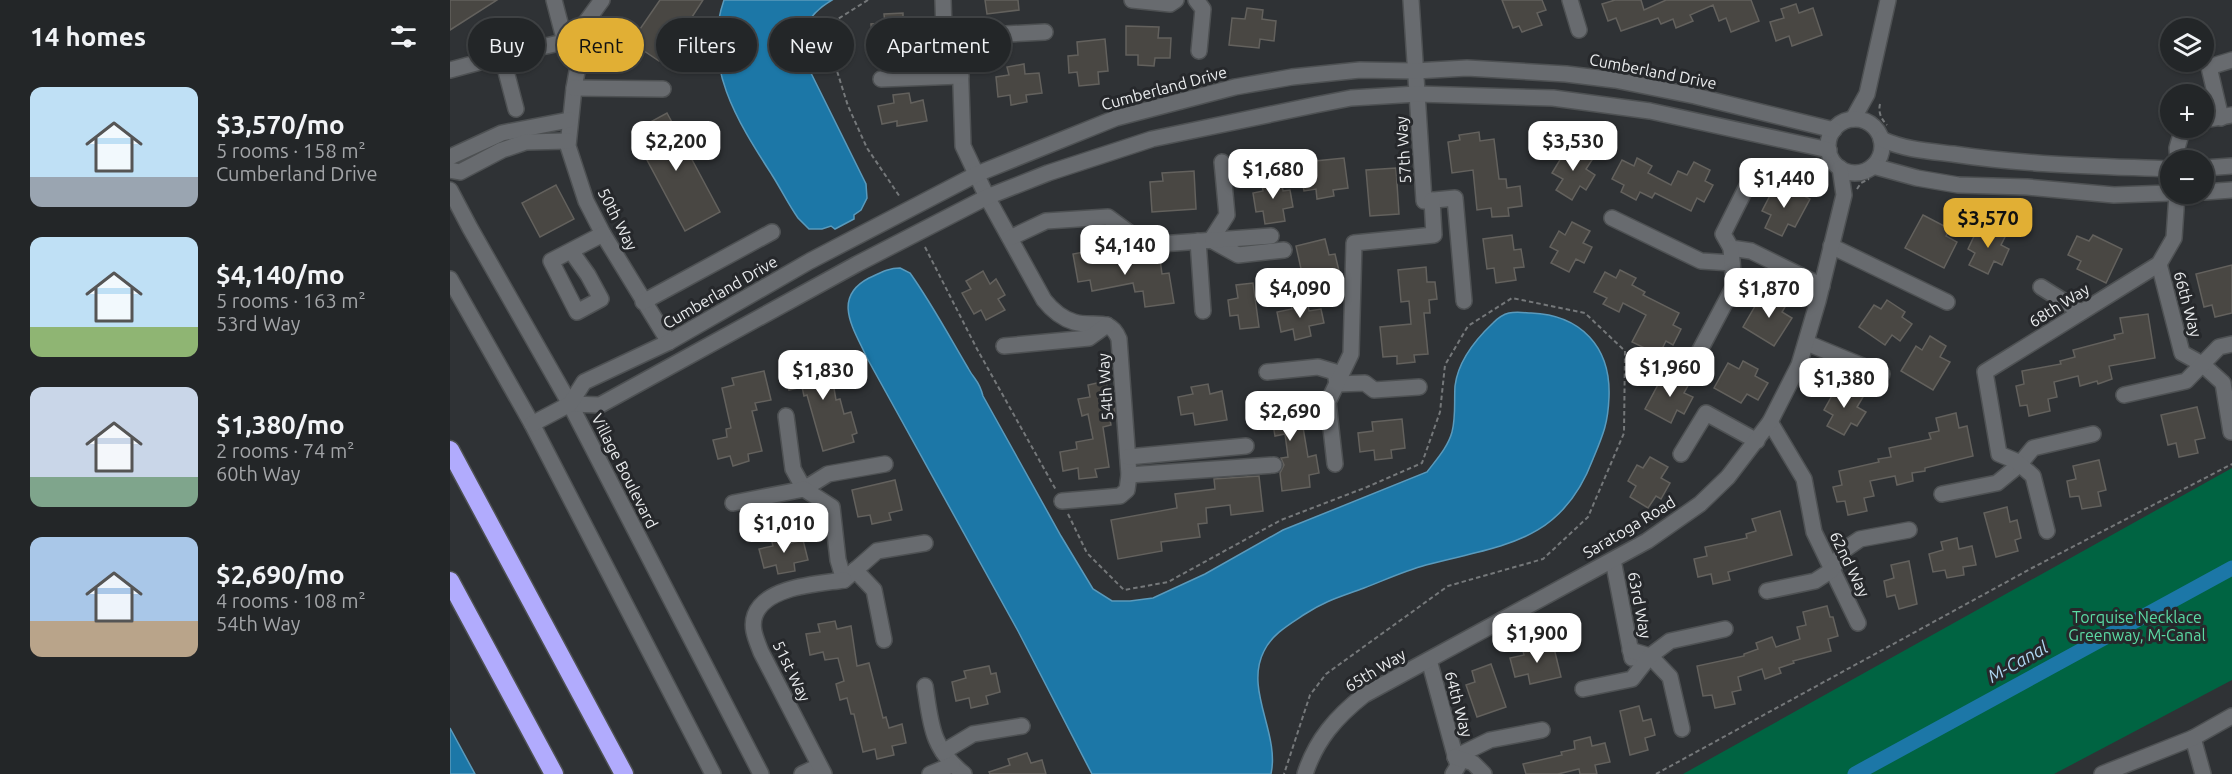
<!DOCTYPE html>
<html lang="en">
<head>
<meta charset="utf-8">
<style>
  body { margin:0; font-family:Ubuntu,sans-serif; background:#2f3234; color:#f1f3f6; height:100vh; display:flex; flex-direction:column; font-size:22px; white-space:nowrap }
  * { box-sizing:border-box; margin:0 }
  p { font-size:20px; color:#a3a5a8 }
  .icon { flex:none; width:33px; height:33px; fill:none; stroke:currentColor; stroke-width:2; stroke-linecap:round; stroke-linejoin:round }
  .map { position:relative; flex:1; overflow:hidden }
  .sheet { display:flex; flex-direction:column; background:#232628; width:450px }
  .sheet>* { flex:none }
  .hud { position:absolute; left:18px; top:18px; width:570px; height:54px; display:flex; gap:12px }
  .tools { position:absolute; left:1710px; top:18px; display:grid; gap:12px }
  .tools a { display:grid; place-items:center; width:54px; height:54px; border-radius:50%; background:#232628; box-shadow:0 2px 4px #0004,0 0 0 2px #404345; font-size:30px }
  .price { position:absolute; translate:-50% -51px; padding:0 14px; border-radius:12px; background:#fff; color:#222; font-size:20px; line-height:39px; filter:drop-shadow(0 2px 3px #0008) }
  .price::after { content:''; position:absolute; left:50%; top:36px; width:18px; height:14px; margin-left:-9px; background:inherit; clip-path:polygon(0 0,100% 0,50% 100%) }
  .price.current { background:#e1af34; color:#111 }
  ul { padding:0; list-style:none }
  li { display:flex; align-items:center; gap:18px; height:150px; padding:0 30px }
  li span { display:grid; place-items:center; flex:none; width:168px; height:120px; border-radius:12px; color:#555 }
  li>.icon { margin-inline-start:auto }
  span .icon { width:72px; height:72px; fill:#fffc; stroke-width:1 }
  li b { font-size:26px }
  h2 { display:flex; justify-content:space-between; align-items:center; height:72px; padding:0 30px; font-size:26px }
  .tag { padding:0 21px; border-radius:27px; background:#232628; box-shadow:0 2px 4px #0004,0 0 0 2px #404345; font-size:21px; line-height:54px }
  .tag.current { background:#e1af34; color:#111 }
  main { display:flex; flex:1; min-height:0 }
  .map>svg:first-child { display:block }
  .green { fill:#006442 }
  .water { fill:#1c77a7; stroke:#5a9abc; stroke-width:1.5 }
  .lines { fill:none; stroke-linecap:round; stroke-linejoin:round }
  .canal { stroke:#1c77a7; stroke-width:15 }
  .building { fill:#494743; stroke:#63615d; stroke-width:1.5 }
  .minor-casing { stroke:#4e5153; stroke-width:18 }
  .highway-casing { stroke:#4e5153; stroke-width:21 }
  .path { stroke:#75787a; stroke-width:2; stroke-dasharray:4.5 3; stroke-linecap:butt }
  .minor { stroke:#686b6f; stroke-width:15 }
  .highway { stroke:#b1abfd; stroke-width:18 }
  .labels { text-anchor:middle; stroke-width:6; stroke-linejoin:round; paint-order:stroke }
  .street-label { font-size:16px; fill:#eaecee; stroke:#26282b }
  .park-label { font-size:16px; fill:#5bdba4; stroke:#26282b }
  .water-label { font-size:18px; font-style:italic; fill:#aed5f0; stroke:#26282b }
</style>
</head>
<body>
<main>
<section class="sheet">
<h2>14 homes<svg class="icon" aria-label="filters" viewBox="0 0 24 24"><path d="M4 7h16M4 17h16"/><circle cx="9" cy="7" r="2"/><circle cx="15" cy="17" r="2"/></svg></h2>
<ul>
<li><span style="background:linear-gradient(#bfe0f5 75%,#9aa5b1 0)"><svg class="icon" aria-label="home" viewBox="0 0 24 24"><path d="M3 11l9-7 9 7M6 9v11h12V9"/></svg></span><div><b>$3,570/mo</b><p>5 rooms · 158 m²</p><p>Cumberland Drive</p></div></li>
<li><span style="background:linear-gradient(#bfe0f5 75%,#8fb573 0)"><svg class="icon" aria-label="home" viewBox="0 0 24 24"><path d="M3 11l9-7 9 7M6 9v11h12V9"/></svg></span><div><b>$4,140/mo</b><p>5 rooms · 163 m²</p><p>53rd Way</p></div></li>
<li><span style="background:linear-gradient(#c9d6e8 75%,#7fa58c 0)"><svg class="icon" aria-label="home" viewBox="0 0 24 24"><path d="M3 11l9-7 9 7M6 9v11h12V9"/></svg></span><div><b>$1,380/mo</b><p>2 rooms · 74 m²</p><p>60th Way</p></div></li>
<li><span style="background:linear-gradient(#a9c7e8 70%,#b9a48a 0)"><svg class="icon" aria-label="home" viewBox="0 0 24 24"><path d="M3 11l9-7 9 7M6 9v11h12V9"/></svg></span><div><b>$2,690/mo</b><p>4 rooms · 108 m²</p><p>54th Way</p></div></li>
</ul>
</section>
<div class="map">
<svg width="1782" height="774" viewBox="0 0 1782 774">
  <rect width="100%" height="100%" fill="#2f3235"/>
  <polygon class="green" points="1782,468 1782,680 1604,774 1233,774"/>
  <g class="water">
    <path d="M 274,0 L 382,0 C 355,16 347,35 357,65 L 416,184 L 417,198 L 411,210 L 404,215 L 404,219 L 385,229 L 381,226 L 372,229 L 359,229 L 348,218 C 338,204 331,189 322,175 C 288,122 251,65 274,0 Z"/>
    <path d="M 450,268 L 460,273 C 482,304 499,336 518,368 C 525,381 529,380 533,396 L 611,536 L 643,589 L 662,601 L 680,601 L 703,598 L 755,574 L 833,530 L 977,472 C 986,460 998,447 1002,432 C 1006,417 1004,401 1005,386 C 1008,361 1025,340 1043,323 C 1056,310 1064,312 1081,313 C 1131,315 1161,347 1159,397 C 1158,424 1153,435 1143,459 C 1111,544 1051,545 976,565 C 954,571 935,580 914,588 C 890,597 877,600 855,614 C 840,624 822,634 814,651 C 794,690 830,733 821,774 L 642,774 L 568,631 L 417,358 C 404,329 381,298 419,278 C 430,273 438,268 450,268 Z"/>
    <polygon points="0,728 25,774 0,774"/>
  </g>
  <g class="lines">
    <polyline class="canal" points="1405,774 1782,568"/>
  </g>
  <g class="building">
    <polygon points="0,0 47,0 0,30"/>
    <polygon points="210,0 253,0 222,48 219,46 209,61 181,42"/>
    <polygon points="535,0 568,0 569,10 537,14"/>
    <polygon points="1052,0 1092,0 1096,10 1087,13 1092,25 1072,32 1069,26 1063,28"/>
    <polygon points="1165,0 1191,0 1194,10 1216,0 1301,0 1309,21 1281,32 1276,18 1269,21 1263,5 1240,15 1243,21 1226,28 1223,19 1211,24 1208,18 1171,31 1166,18 1158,21 1152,4"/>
    <polygon points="1346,4 1349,13 1363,8 1372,35 1342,46 1339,36 1326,41 1320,22 1334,18 1331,9"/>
    <polygon points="797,8 813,10 812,19 826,21 824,41 810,39 809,48 779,45 782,18 795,19"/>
    <polygon points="453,13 453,21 467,20 469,50 435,53 434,44 423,45 421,24 435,23 434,14"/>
    <polygon points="676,26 709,27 708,38 721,38 720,58 705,58 704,66 688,65 688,55 676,55"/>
    <polygon points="655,39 658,71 648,72 649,84 629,86 627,72 619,73 618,56 628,55 627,42"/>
    <polygon points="574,64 575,74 589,73 592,93 576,95 577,102 561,105 560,95 548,97 546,77 559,75 557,67"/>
    <polygon points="459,93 461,103 473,100 477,121 447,126 447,121 432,124 428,106 444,103 443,95"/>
    <polygon points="217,113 270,212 235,231 182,132"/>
    <polygon points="1029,132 1030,141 1044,139 1049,179 1056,179 1057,188 1070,186 1072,206 1058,208 1059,216 1042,217 1041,208 1027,210 1023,170 1002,173 998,142 1010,140 1009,135"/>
    <polygon points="1119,145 1142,160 1136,169 1145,175 1136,190 1130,186 1122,200 1106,190 1113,179 1102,173"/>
    <polygon points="894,158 898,188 883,190 884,196 867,199 866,189 854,191 851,172 866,169 865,161"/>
    <polygon points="1187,158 1202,166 1198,173 1221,185 1228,171 1237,175 1244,162 1260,170 1255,181 1263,185 1254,202 1247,198 1241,211 1205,193 1202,198 1190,192 1186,200 1171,192 1174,185 1162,179 1172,160 1184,166"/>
    <polygon points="946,168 949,214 920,216 916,170"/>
    <polygon points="744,171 746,209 702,212 700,182 713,181 712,173"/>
    <polygon points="830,176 833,191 840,190 843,207 833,209 835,221 815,224 813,211 806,212 803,193 813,191 811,179"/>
    <polygon points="1327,182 1360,199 1345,227 1338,224 1332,236 1315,228 1321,215 1312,211"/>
    <polygon points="106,185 124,219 90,237 72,203"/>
    <polygon points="1473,215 1500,229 1496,236 1507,242 1494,268 1455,248"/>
    <polygon points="1122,222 1140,231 1133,243 1142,247 1134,263 1126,259 1119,272 1101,263 1108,251 1100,247 1109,231 1115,235"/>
    <polygon points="1538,224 1557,233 1551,245 1559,249 1552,265 1544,261 1538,274 1519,265 1525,253 1518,249 1526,232 1533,236"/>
    <polygon points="1062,235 1064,250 1071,249 1074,267 1064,268 1066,280 1046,283 1044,268 1037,269 1033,239"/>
    <polygon points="1643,235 1672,249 1656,283 1627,269 1631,261 1618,255 1627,236 1639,241"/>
    <polygon points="875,239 879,255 885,254 889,271 879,273 881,284 860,289 857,278 853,278 846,246"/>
    <polygon points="654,248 657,260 669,258 670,264 710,259 712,274 719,273 724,303 695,307 693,291 685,292 683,283 642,291 640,280 628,282 623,254"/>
    <polygon points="1782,265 1782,313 1765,317 1762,305 1754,307 1746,274"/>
    <polygon points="976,267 977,282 985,282 987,299 979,300 980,313 974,313 978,354 964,355 965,362 947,364 947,356 933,357 930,327 961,324 959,301 951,302 948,270"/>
    <polygon points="1170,270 1186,278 1182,285 1195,292 1193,295 1229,313 1223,325 1231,329 1223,345 1216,341 1209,355 1182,342 1196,315 1173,303 1169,312 1153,304 1157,298 1144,292 1155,272 1166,278"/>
    <polygon points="533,271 540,284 546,279 555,295 548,299 555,310 536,320 531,310 524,314 512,293 521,289 516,281"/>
    <polygon points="803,283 809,327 790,329 788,315 780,316 778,300 788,298 786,285"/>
    <polygon points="1321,291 1338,302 1332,312 1342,318 1324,346 1293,327 1308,301 1313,304"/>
    <polygon points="857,300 859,311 871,309 874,323 859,326 861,336 845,340 843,329 831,332 827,312 842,309 841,303"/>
    <polygon points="1437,300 1455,312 1452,317 1462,324 1450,341 1442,335 1435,345 1409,327 1424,305 1431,309"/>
    <polygon points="1698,314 1705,358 1659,366 1662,379 1648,384 1647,381 1630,386 1628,376 1604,382 1607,397 1598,399 1600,411 1579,416 1577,405 1570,406 1566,386 1574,384 1572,371 1611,364 1610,361 1625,357 1623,350 1665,339 1664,335 1673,333 1670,318"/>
    <polygon points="1480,336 1496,346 1490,357 1500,362 1483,390 1451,371 1466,346 1472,350"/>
    <polygon points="378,354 386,400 390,399 394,414 401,412 407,433 402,435 404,442 373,451 357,395 354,396 352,387 339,390 335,370 349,368 348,359"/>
    <polygon points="1293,361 1308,369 1305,376 1318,383 1308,400 1297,394 1291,403 1264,388 1278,363 1289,369"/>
    <polygon points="314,371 321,400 305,403 307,410 302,411 312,451 298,454 299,461 283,466 280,456 268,459 263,440 277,437 276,429 281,428 272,388 284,385 282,378"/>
    <polygon points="1222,373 1240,382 1234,393 1243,397 1234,414 1227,410 1221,423 1195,409 1210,381 1216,384"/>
    <polygon points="656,381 659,396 663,395 665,414 659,415 661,425 653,427 659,467 645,469 647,477 629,479 628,468 613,471 610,452 627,449 626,442 643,439 638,414 632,416 628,399 640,397 638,385"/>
    <polygon points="1389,383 1413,397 1407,407 1416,412 1407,426 1401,423 1394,435 1377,426 1383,415 1374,410"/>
    <polygon points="758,384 760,394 772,391 777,420 745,425 743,413 731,415 728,397 743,394 741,387"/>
    <polygon points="834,395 836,405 849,403 858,457 866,455 869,473 859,475 860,487 832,491 830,473 834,465 831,458 838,457 835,434 825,436 823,424 808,426 805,408 819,406 818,398"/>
    <polygon points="1747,407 1755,438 1745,440 1748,453 1729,457 1726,443 1718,445 1711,415"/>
    <polygon points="1506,413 1509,428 1517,426 1523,456 1475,468 1475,471 1462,473 1463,481 1447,485 1445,476 1420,481 1424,496 1414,498 1417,511 1398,515 1395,501 1387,502 1383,487 1392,485 1389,471 1429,462 1428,459 1441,457 1439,448 1481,439 1479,433 1489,431 1486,418"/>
    <polygon points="952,419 955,448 941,450 942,458 925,460 924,450 910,452 908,433 923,431 922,422"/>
    <polygon points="1200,457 1218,467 1211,478 1220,483 1211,499 1206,496 1198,508 1180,497 1186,486 1178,481 1187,465 1193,468"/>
    <polygon points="1649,460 1656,490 1648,492 1651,506 1632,509 1629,496 1620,497 1617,481 1626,479 1623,466"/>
    <polygon points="809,476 813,511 781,515 780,505 756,508 757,523 748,524 750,537 711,542 712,551 668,559 661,520 727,508 725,494 765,489 764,479"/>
    <polygon points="445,480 452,510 439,513 441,520 422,524 420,515 408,517 402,490"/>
    <polygon points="1557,507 1560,522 1567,520 1571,538 1565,540 1568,551 1546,557 1534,513"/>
    <polygon points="1330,511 1342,555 1278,572 1280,580 1263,584 1261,574 1248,577 1244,559 1257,556 1255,547 1297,538 1296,534 1306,531 1302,519"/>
    <polygon points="338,534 341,543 353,540 358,560 344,563 345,571 328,574 326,565 314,568 309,549 323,546 321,538"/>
    <polygon points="1507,538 1509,549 1522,546 1526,565 1513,567 1514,575 1497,578 1495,570 1483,572 1479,554 1493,550 1491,542"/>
    <polygon points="1459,561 1467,604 1449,609 1445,595 1437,597 1434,581 1444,578 1441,565"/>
    <polygon points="1377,606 1380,617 1383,617 1388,636 1378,639 1381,651 1343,661 1344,663 1329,668 1331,673 1315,679 1312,669 1288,677 1291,690 1282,692 1285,704 1265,708 1262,695 1253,696 1247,666 1294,656 1294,654 1308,649 1306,643 1322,637 1326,647 1350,639 1347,627 1356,625 1353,612"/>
    <polygon points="385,621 387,629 401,626 407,666 419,663 433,718 436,717 439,728 452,724 456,743 442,746 444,755 427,759 425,749 413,752 404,714 401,714 397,698 390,700 386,684 394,681 388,658 375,660 373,652 360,655 356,634 370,632 368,624"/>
    <polygon points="1090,643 1092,651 1104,648 1111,677 1080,684 1078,674 1065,677 1060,658 1074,655 1072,647"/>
    <polygon points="1041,664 1056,707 1027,717 1016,685 1025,682 1022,671"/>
    <polygon points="539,666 541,674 546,673 550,692 536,696 538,704 521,708 519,698 506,701 502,682 516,678 514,671"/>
    <polygon points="1189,706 1193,721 1201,719 1205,735 1195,738 1198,750 1180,755 1170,711"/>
    <polygon points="1140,737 1142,746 1155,743 1160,762 1145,765 1147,774 1130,774 1129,769 1108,774 1076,774 1073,764 1112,755 1111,752 1125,749 1124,741"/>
    <polygon points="577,753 581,763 592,760 596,774 540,774 539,772 560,765 558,759"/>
  </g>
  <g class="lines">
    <defs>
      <g id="minor">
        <polyline points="104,0 115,42"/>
        <polyline points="152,0 136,22 124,88 118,146 136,201 153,234 219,342"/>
        <polyline points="493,0 494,31 510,56"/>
        <polyline points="682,0 720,4 726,0"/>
        <polyline points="746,0 753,9 749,51"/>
        <polyline points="961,0 974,201 1005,198 1014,301"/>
        <polyline points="1120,0 1129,30"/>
        <path d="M 595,32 L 556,34 L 528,40 L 510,56 L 513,146 L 537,197 L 594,300 C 602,310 611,318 624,322 C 643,328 660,316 669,339 L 679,475 L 677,490 L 670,496 L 612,501"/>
        <polyline points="0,70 52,56"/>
        <polyline points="431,79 511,76"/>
        <polyline points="124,88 213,89"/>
        <polyline points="66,109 52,56 118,41 132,43"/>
        <polyline points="1771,118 1759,67 1782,60"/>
        <polyline points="1403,119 1417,94 1438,0"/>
        <circle cx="1405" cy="146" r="27"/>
        <polyline points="1754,120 1782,115"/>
        <path d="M 1431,139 C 1456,150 1477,151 1503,154 C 1575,165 1648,166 1720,169"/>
        <polyline points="0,157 52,133 119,120"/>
        <polyline points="1728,160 1727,148 1732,131 1739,128"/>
        <polyline points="772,162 777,215 761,240 788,255 834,250"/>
        <polyline points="1423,166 1467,178 1508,185 1577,187 1664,195 1720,193"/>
        <polyline points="1754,168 1782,166"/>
        <polyline points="0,170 10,172 52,150 76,142 118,141"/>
        <polyline points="1300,180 1273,234 1281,248 1301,251 1372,286"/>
        <polyline points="0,190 20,228 120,404 311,774"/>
        <polyline points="1754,192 1782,190"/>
        <polyline points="1162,218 1251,261 1282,263"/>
        <polyline points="560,238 596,221 658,217 696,245 821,236"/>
        <polyline points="748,241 753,311"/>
        <polyline points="1381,246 1497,302"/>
        <polyline points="121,251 138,275 151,299 127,312 101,261 153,234"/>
        <polyline points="1709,264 1732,353 1752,364 1773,383 1781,432"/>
        <polyline points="0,279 82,424 263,774"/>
        <polyline points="1591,287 1631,312"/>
        <polyline points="193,302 322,232"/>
        <polyline points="1357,343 1432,374"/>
        <polyline points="554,346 639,338 657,325"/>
        <polyline points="1241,367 1284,286 1281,248"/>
        <polyline points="817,372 868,367 885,372 887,384 915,383 924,390 969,387"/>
        <polyline points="1674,395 1736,381 1769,347 1782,344"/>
        <polyline points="120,404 150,405 407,264 537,197 598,173 702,139 865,105 901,98 967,94 1103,98 1200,111 1379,150"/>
        <polyline points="336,416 343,469 354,489 378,474 435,464"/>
        <polyline points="1320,422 1354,479 1364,532 1408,623"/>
        <polyline points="82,424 120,404 134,382 219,342 360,261 527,174 666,118 785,87 842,77 910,70 965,71 1017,68 1116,74 1165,80 1245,96 1384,130"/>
        <polyline points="1231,454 1256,413 1307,441"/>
        <polyline points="678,457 796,446"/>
        <polyline points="885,464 878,402 901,354 904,243 984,235 982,200"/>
        <polyline points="679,475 824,465"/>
        <polyline points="1492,494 1547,483 1569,465 1583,448 1643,434"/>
        <polyline points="283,503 354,489 382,507 388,560 394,580"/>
        <polyline points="1597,531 1583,476 1566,461 1549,454 1535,372 1709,264 1724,238 1727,194"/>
        <polyline points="1163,560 1182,658"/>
        <polyline points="405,570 424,590 434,640"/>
        <polyline points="394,580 427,551 475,543"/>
        <polyline points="1317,591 1365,581 1382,570 1394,550 1410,539 1459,530"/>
        <polyline points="1180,650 1200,656 1220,677 1232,729"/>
        <polyline points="979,660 1008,766 1003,774"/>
        <path d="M 475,686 C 481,724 481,748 514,774"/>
        <polyline points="1133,689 1182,679 1200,656 1220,641 1275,629"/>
        <polyline points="1743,738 1753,774"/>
        <polyline points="493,752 523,734 572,726"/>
        <polyline points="1005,757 1040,740 1092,730"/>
        <polyline points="1005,757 1023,763 1034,774"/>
        <polyline points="352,774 369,766"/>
        <path d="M 374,774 L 311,652 C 307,641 300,628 305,615 C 316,586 368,584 394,580"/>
        <polyline points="480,774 502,765"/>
        <path d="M 855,774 C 866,740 886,717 914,695 L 1197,541 L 1250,504 L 1278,477 L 1320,422 L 1349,365 L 1368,301 L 1394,195 L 1390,168"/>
        <polyline points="1652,774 1743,738 1782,716"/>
      </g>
      <g id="highway">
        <polyline points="0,450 174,774"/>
        <polyline points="0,581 104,774"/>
      </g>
    </defs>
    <use href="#minor" class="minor-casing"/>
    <use href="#highway" class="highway-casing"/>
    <g class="path">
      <polyline points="418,0 380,24 373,49 387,71 398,106 417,148 450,197"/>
      <path d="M 1430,104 C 1428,112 1431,119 1437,125"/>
      <polyline points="1407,189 1411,183 1419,179"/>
      <polyline points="475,247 527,349 606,490"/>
      <polyline points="618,514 637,553 674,590 718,582 831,520 917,487 972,463 990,412 995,365 1018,326 1062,298 1135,313 1175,351 1174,433 1138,517 1093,559 998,586 876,674 860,695 834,774"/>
      <polyline points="1206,774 1582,568 1782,464"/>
    </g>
    <use href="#minor" class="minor"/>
    <use href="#highway" class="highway"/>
  </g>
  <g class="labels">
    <g class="street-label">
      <text transform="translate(1203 71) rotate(11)" y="6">Cumberland Drive</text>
      <text transform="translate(714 88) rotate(-15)" y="6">Cumberland Drive</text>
      <text transform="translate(953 150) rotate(-94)" y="6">57th Way</text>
      <text transform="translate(168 219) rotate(63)" y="6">50th Way</text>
      <text transform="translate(270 292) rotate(-30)" y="6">Cumberland Drive</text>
      <text transform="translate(1738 304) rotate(75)" y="6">66th Way</text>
      <text transform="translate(1609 305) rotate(-32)" y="6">68th Way</text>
      <text transform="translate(655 387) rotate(-94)" y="6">54th Way</text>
      <text transform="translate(175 471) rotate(63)" y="6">Village Boulevard</text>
      <text transform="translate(1179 527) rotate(-31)" y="6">Saratoga Road</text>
      <text transform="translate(1400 564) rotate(64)" y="6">62nd Way</text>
      <text transform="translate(1190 605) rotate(79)" y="6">63rd Way</text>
      <text transform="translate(925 670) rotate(-31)" y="6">65th Way</text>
      <text transform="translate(342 671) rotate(64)" y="6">51st Way</text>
      <text transform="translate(1009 704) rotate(75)" y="6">64th Way</text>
    </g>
    <g class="park-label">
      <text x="1687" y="623">Torquise Necklace<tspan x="1687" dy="18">Greenway, M-Canal</tspan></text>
    </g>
    <g class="water-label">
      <text transform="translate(1568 662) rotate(-29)" y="6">M-Canal</text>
    </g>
  </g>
</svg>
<div class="tools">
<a><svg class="icon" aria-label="layers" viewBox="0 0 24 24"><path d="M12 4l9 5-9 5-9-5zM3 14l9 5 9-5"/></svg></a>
<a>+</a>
<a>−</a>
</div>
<b class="price" style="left:226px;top:172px">$2,200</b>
<b class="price" style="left:1123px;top:172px">$3,530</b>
<b class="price" style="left:823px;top:200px">$1,680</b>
<b class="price" style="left:1334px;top:209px">$1,440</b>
<b class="price current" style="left:1538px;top:249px">$3,570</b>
<b class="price" style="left:675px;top:276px">$4,140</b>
<b class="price" style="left:850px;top:319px">$4,090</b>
<b class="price" style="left:1319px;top:319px">$1,870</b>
<b class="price" style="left:1220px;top:398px">$1,960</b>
<b class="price" style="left:373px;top:401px">$1,830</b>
<b class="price" style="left:1394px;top:409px">$1,380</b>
<b class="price" style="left:840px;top:442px">$2,690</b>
<b class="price" style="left:334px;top:554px">$1,010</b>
<b class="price" style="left:1087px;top:664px">$1,900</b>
<div class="hud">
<a class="tag">Buy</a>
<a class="tag current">Rent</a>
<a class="tag">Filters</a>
<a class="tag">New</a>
<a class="tag">Apartment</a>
</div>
</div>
</main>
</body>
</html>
